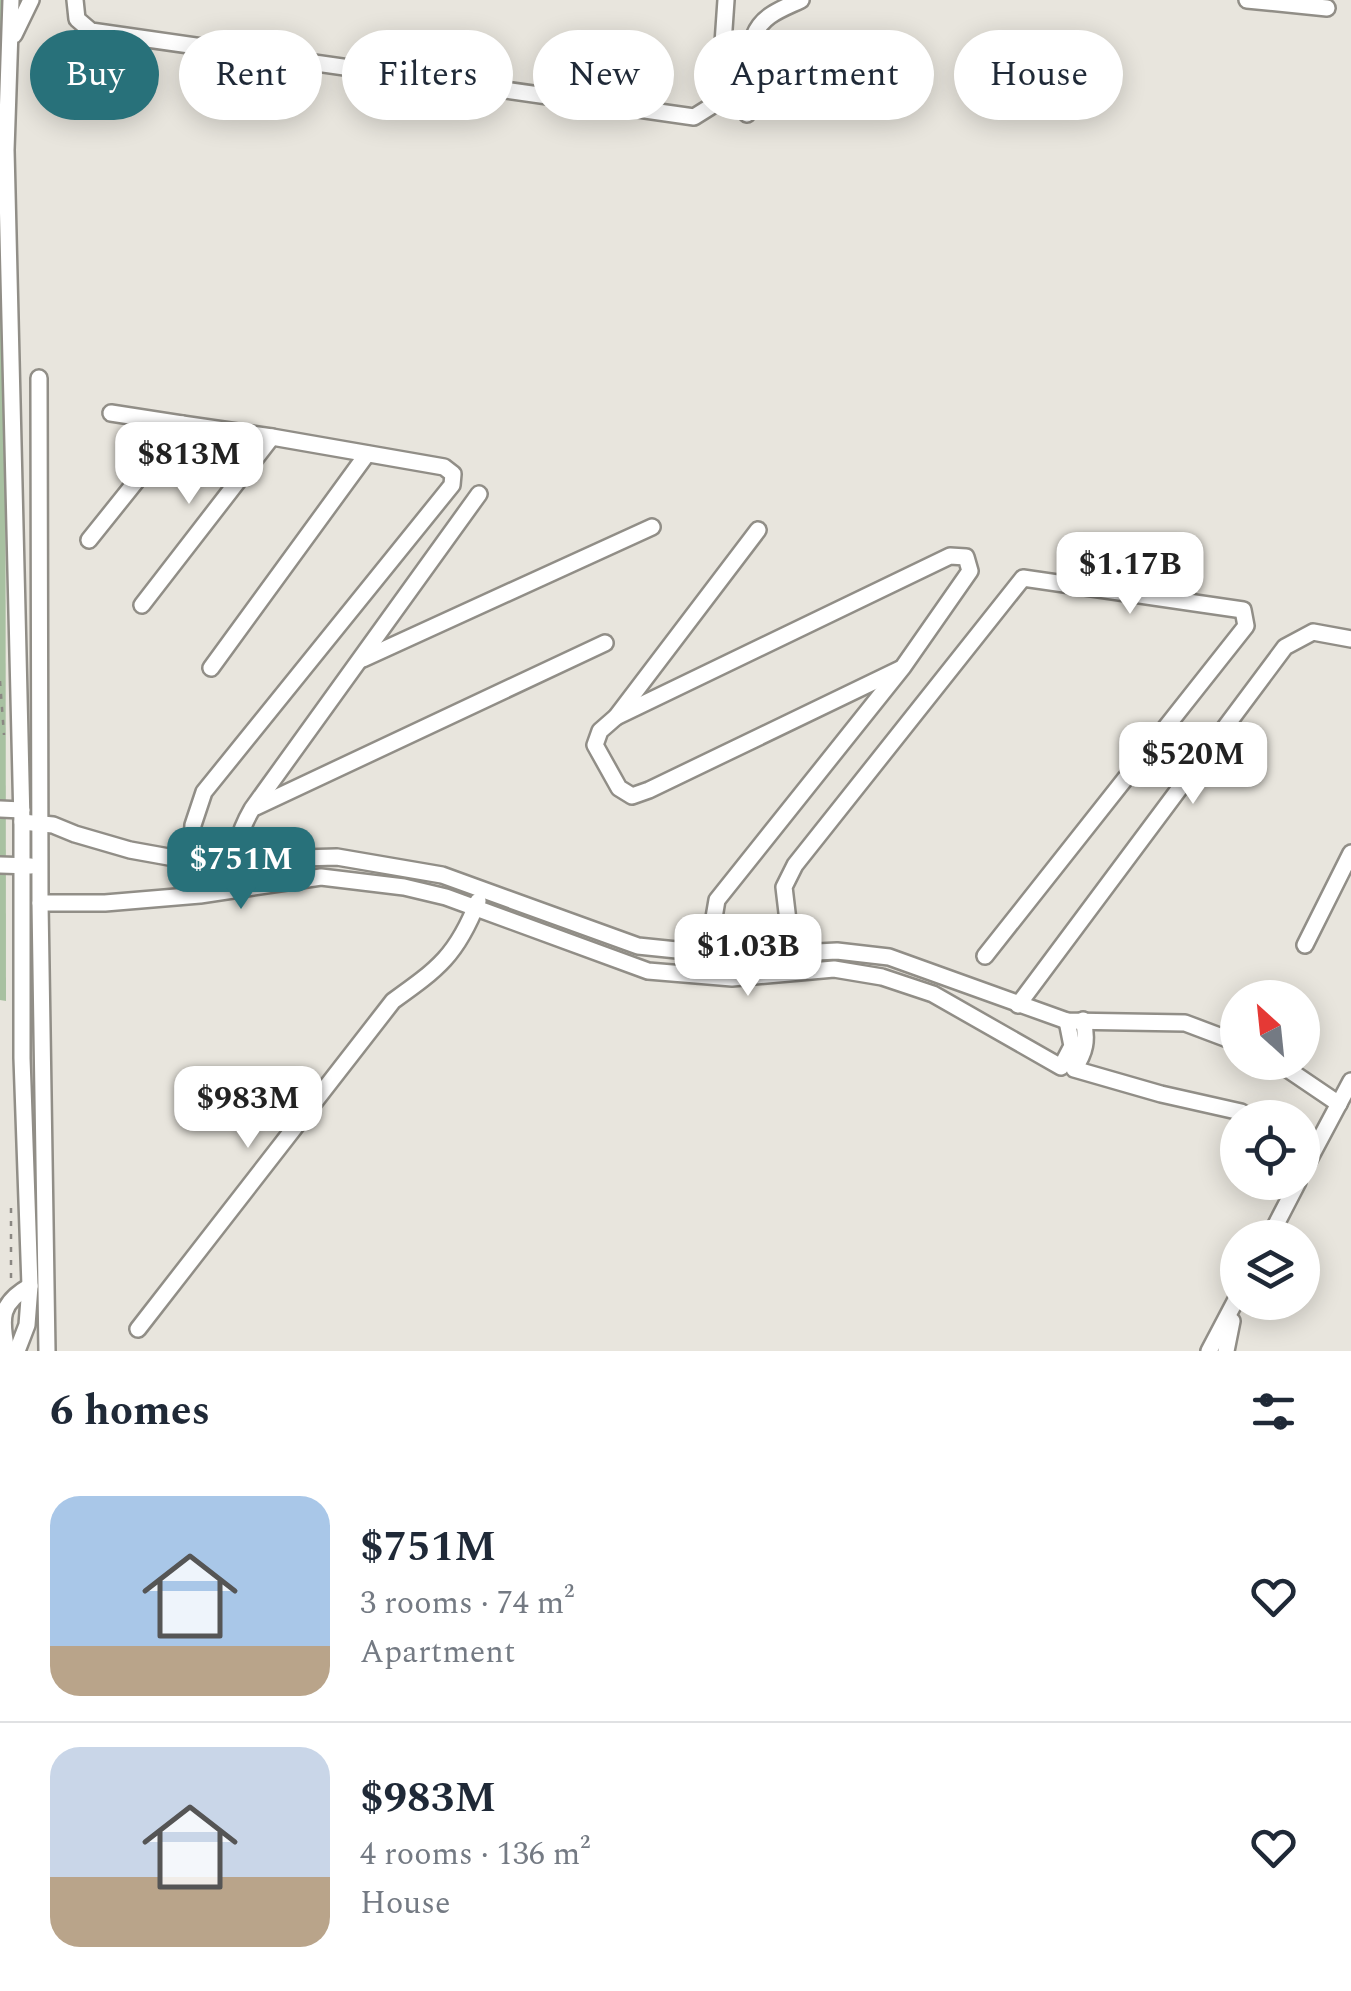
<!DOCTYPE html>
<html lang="en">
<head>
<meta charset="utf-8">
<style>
  body { margin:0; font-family:Spectral,serif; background:#f2f2f3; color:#1f2937; height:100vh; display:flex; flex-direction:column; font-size:38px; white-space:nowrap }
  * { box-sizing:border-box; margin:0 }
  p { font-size:32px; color:#747a83 }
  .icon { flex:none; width:55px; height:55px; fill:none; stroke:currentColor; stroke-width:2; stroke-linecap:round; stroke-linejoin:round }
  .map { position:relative; height:1351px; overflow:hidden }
  .details { display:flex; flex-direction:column; background:#fff; flex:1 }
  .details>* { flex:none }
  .hud { position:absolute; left:30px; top:30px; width:1292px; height:90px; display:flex; gap:20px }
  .needle { width:65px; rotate:333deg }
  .tools { position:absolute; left:1220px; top:980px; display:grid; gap:20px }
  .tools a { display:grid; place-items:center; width:100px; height:100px; border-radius:50%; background:#fff; box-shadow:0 5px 25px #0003; font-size:50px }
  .price { position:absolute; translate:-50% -85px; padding:0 22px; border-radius:20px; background:#fff; color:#222; font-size:32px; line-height:65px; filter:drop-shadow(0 2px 5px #0008) }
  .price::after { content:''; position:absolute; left:50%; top:60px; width:30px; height:22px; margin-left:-15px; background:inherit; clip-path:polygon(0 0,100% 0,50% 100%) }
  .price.current { background:#28717a; color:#fff }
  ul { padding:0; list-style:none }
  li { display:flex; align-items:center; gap:30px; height:250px; padding:0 50px }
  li+li { border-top:2px solid #e0e1e3 }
  li span { display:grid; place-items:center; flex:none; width:280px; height:200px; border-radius:30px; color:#555 }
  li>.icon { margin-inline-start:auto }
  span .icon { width:120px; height:120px; fill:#fffc; stroke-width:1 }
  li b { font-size:42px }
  h2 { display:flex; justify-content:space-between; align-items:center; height:120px; padding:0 50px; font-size:42px }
  .tag { padding:0 35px; border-radius:45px; background:#fff; box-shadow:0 5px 25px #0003; font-size:35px; line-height:90px }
  .tag.current { background:#28717a; color:#fff }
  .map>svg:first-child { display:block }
  .green { fill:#a8c1a1 }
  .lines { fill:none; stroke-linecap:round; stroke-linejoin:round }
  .minor-casing { stroke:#918e87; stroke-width:20 }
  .path { stroke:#8a8782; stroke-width:2.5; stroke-dasharray:5 8; stroke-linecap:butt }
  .minor { stroke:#fff; stroke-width:15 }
</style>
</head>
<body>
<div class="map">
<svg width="1351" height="1351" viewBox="0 0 1351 1351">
  <rect width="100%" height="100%" fill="#e8e5dd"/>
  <polygon class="green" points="0,0 5,0 6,1001 0,1000"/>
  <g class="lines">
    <defs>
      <g id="minor">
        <polyline points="11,0 6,150 22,822 22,1058 30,1286 27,1325 17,1351"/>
        <polyline points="75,0 77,19 91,31 694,117 710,107 720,87 726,0"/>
        <polyline points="1247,0 1327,8"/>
        <polyline points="14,35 31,0"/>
        <path d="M 747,114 L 754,36 C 762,15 782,9 801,0"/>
        <polyline points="39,378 40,903 47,1351"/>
        <polyline points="111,413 182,424"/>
        <polyline points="758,530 616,717 600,731 595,745 619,788 632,796 649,790 900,669"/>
        <polyline points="89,540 182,424 272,437 444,467 453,474 452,485 204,792 193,825 191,861"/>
        <polyline points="142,605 272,437"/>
        <polyline points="363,659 652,527"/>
        <polyline points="211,668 367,454"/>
        <polyline points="616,717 950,556 966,557 970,571 903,667 717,900 708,953"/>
        <polyline points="256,807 605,643"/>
        <polyline points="0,809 22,810"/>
        <polyline points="22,822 53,825 75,834 130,850 191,861 337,857 442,875 638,946 735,956 837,951 889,957 1067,1021 1185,1023 1238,1043"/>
        <polyline points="0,865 31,866"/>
        <path d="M 236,890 C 236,855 234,840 252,809 L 479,494"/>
        <polyline points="40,903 105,903 200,895 321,877 404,887 446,897 648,971 732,978 834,969 882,977 933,994 1061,1067 1072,1046 1067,1021"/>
        <polyline points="1305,945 1351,853"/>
        <polyline points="792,955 784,887 795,865 1023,578 1243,610 1246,626 985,956"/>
        <polyline points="1018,1005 1285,647 1313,632 1351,639"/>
        <path d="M 1083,1020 C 1088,1040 1085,1053 1074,1069 L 1161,1094 L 1241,1112 L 1251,1118"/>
        <polyline points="1277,1062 1339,1104"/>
        <polyline points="1302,1173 1351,1081"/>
        <polyline points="1269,1238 1298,1182"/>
        <path d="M 138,1329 L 393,1001 C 438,969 457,955 478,901"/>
        <path d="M 7,1351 C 0,1317 0,1303 30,1286"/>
        <polyline points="1209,1351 1238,1296"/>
        <polyline points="1226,1351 1232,1321"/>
      </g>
    </defs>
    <use href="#minor" class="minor-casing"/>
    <g class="path">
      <polyline points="0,681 4,735"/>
      <polyline points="11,1208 11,1280"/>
    </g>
    <use href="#minor" class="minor"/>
  </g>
</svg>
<div class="tools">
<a><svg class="needle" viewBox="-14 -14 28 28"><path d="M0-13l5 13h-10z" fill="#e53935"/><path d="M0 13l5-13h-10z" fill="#747a83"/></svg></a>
<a><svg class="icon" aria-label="locate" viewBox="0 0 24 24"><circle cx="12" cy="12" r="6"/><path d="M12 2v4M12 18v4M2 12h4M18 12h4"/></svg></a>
<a><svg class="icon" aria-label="layers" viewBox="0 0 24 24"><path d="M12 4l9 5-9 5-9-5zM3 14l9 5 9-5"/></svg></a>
</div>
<b class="price" style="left:189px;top:507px">$813M</b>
<b class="price" style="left:1130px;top:617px">$1.17B</b>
<b class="price" style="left:1193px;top:807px">$520M</b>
<b class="price current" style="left:241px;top:912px">$751M</b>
<b class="price" style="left:748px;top:999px">$1.03B</b>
<b class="price" style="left:248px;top:1151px">$983M</b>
<div class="hud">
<a class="tag current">Buy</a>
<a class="tag">Rent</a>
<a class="tag">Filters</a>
<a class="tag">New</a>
<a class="tag">Apartment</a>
<a class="tag">House</a>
</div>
</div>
<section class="details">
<h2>6 homes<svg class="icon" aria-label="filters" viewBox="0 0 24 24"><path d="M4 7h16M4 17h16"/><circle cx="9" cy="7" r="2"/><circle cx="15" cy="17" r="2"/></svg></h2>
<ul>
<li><span style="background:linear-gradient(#a9c7e8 75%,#b9a48a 0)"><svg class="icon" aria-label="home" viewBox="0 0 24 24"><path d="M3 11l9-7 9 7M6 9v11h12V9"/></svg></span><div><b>$751M</b><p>3 rooms · 74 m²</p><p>Apartment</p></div><svg class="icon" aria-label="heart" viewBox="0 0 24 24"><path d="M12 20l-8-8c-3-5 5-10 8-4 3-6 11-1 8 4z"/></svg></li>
<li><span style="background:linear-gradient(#c9d6e8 65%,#b9a48a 0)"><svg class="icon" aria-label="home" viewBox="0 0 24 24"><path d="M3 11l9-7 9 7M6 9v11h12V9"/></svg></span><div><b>$983M</b><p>4 rooms · 136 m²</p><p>House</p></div><svg class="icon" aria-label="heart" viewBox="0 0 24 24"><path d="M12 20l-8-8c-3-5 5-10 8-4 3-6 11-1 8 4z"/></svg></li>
</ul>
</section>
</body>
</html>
